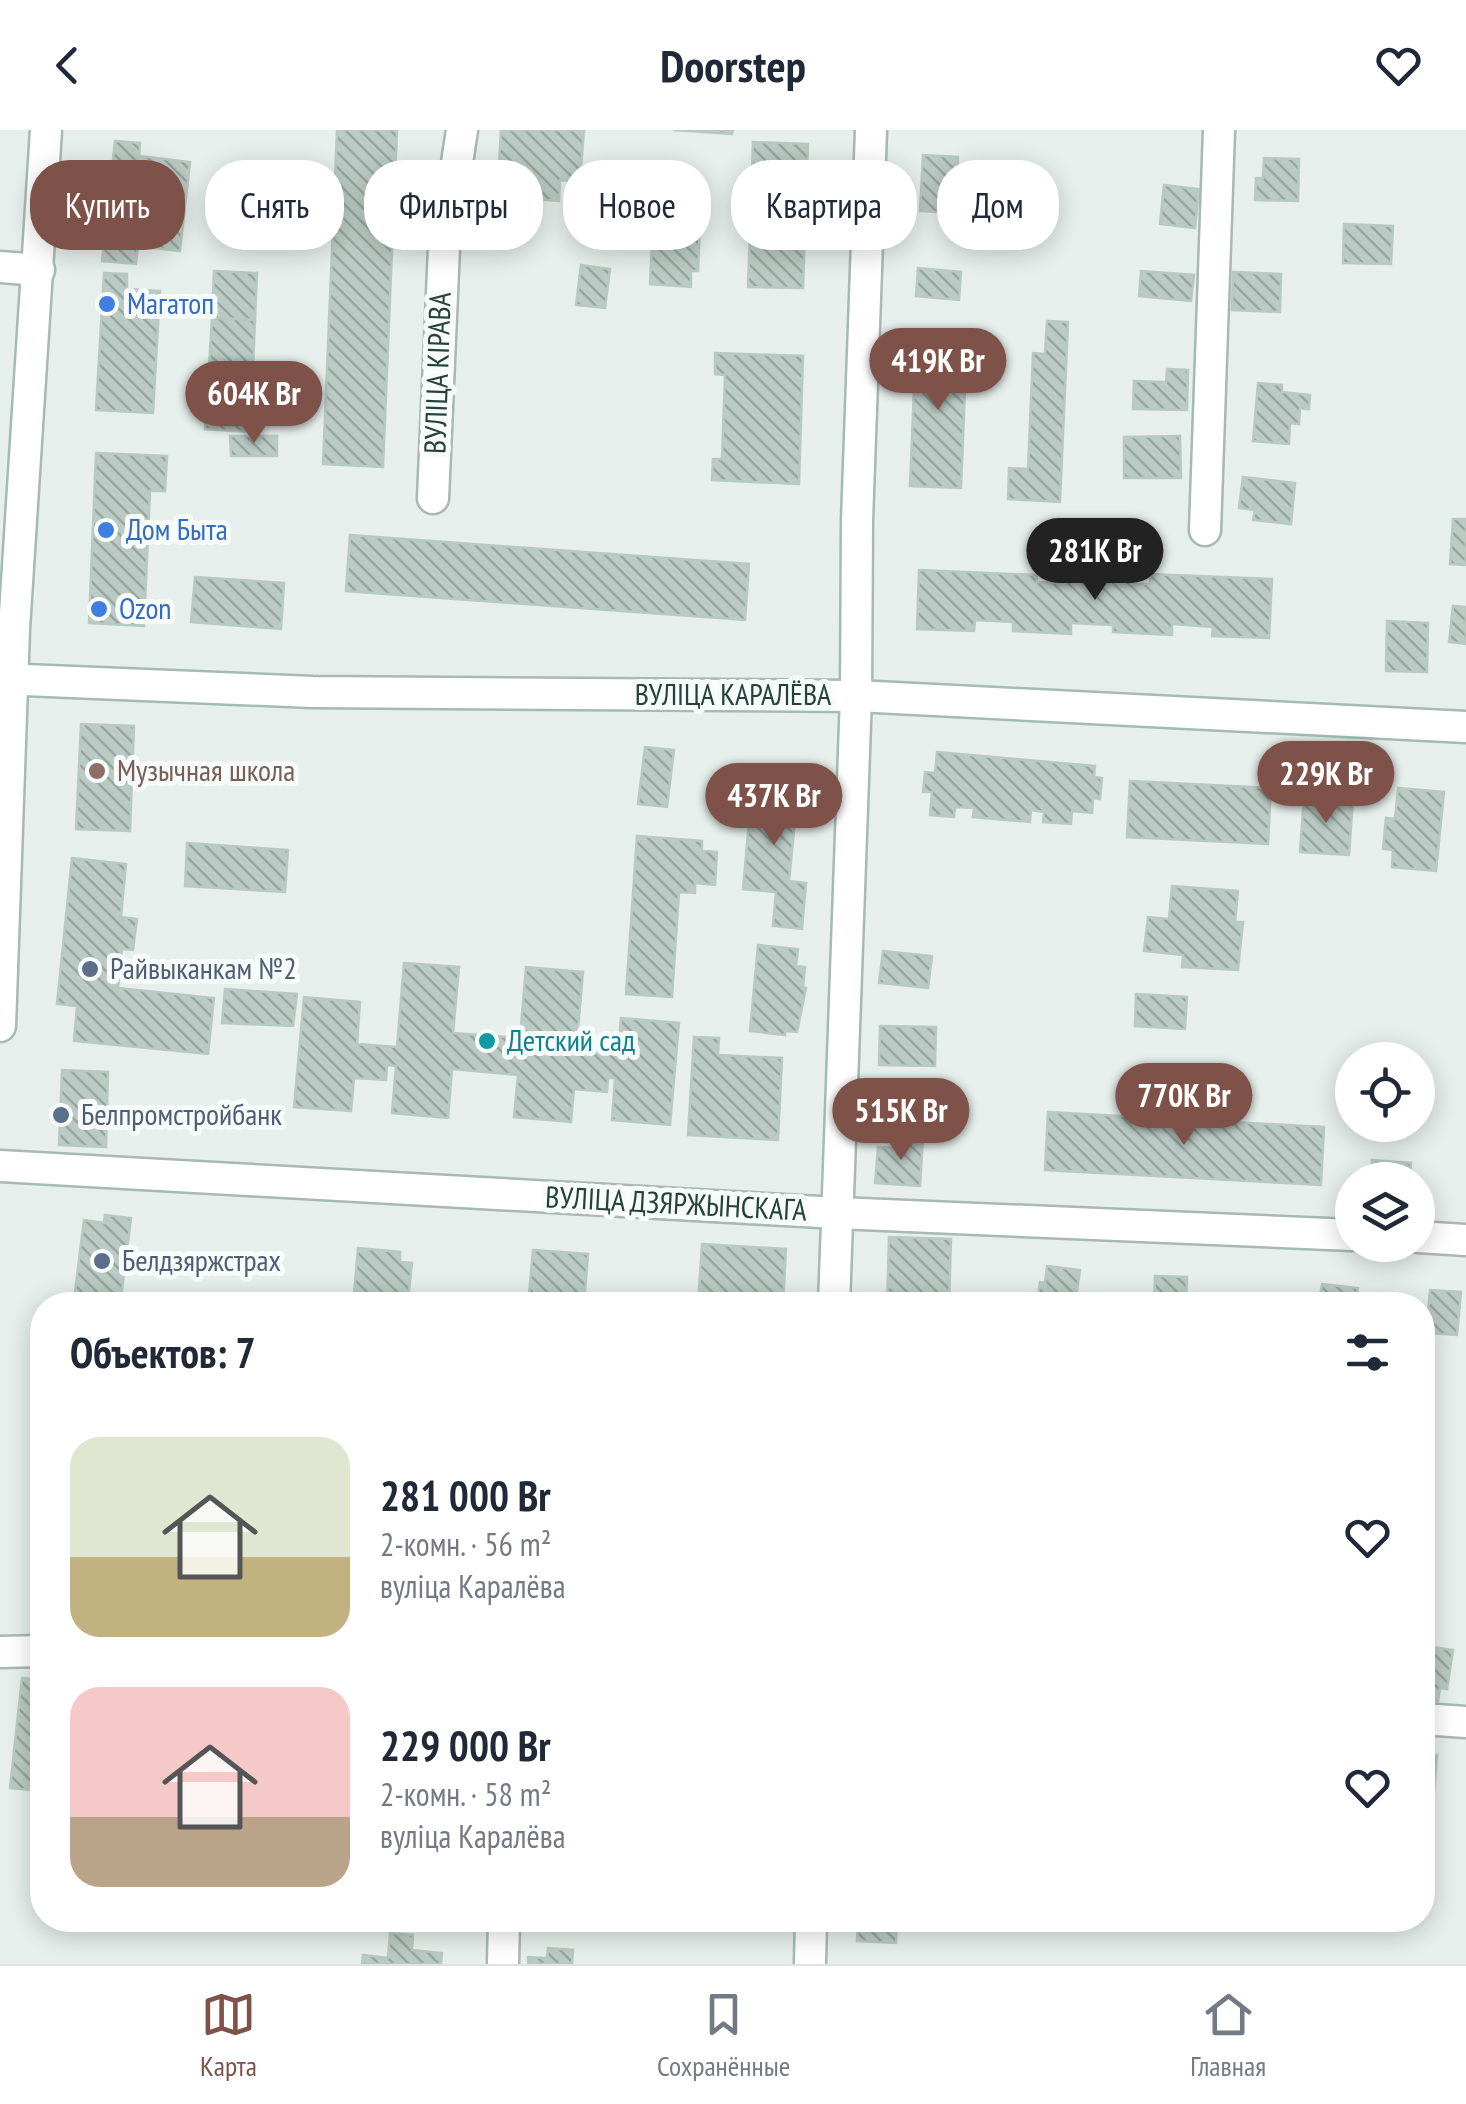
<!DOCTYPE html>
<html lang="ru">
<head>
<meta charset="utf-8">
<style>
  body { margin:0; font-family:"PT Sans Narrow",sans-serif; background:#f2f2f3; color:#1f2937; height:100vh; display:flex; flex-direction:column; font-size:38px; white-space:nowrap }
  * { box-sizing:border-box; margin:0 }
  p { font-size:32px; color:#747a83 }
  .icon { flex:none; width:55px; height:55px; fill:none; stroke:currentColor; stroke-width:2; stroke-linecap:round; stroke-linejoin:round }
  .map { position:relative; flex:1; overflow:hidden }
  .details { position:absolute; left:30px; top:1162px; width:1405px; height:640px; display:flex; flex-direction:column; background:#fff; border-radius:40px; box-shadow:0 5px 25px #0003 }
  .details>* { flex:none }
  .banner { position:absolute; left:30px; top:30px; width:1408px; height:90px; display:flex; gap:20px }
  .buttons { position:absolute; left:1335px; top:912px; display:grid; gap:20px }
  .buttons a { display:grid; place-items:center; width:100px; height:100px; border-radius:50%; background:#fff; box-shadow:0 5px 25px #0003; font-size:50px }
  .price { position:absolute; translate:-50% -85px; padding:0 22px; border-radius:35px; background:#7f5249; color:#fff; font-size:32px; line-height:65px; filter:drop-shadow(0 2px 5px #0008) }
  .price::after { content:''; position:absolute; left:50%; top:60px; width:30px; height:22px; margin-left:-15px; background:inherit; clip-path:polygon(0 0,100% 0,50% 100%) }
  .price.selected { background:#222; color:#fff }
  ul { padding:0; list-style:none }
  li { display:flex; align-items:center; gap:30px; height:250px; padding:0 40px }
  li span { display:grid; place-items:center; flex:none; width:280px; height:200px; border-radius:30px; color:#555 }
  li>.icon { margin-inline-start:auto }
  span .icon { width:120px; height:120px; fill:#fffc; stroke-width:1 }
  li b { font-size:42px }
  h2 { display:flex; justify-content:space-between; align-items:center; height:120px; padding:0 40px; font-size:42px }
  .chip { padding:0 35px; border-radius:40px; background:#fff; box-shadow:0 5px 25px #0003; font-size:35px; line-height:90px }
  .chip.selected { background:#7f5249; color:#fff }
  header { display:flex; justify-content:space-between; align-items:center; height:130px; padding:0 40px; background:#fff; font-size:45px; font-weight:800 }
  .menu { display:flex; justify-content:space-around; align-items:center; height:140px; border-top:2px solid #e0e1e3; background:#fff; font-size:28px; color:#747a83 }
  .menu a { display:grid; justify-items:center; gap:5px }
  .menu .selected { color:#7f5249 }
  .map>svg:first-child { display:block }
  .building { fill:url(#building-back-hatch); stroke:#b8c9c2; stroke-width:2.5 }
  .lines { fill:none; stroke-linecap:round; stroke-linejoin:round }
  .street-casing { stroke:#a8b8b2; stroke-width:35 }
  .secondary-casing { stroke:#a4bbb3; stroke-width:35 }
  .street { stroke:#fff; stroke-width:30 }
  .secondary { stroke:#fff; stroke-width:30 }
  .shop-dot { fill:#3f7fe0; stroke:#f7fbf9; stroke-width:4 }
  .education-dot { fill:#8d6e63; stroke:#f7fbf9; stroke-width:4 }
  .service-dot { fill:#5c6f8a; stroke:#f7fbf9; stroke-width:4 }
  .culture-dot { fill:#0f9aa8; stroke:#f7fbf9; stroke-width:4 }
  .labels { text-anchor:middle; stroke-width:10; stroke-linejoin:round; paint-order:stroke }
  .shop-label { font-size:30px; fill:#366cbe; stroke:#f7fbf9; text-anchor:start }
  .street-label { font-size:30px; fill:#24423a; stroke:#f7fbf9 }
  .education-label { font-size:30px; fill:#785e54; stroke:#f7fbf9; text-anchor:start }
  .service-label { font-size:30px; fill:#4e5e75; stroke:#f7fbf9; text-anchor:start }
  .culture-label { font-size:30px; fill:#0d838f; stroke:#f7fbf9; text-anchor:start }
</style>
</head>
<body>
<header><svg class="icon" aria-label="back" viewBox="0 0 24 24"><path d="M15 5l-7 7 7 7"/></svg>Doorstep<svg class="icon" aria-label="heart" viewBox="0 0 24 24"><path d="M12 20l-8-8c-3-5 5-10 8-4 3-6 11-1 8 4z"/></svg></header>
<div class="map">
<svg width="1466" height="1834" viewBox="0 0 1466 1834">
  <defs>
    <pattern id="building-back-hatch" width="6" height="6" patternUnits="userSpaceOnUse" patternTransform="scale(2.5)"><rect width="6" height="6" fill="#bbcac4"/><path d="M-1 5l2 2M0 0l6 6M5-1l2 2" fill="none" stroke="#98a6a0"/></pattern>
  </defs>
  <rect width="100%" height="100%" fill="#e6efeb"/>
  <g class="building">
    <polygon points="337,0 397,0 383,337 323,334"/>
    <polygon points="501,0 584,0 580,52 560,50 559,71 497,66"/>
    <polygon points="673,0 733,0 732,4"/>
    <polygon points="115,11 140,13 139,26 190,32 180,121 138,116 136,134 102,131"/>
    <polygon points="753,12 808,14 803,158 748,157"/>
    <polygon points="923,25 958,27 956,83 920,81"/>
    <polygon points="1264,28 1299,29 1298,71 1255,70 1256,48 1263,48"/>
    <polygon points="1164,55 1199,59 1195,98 1160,94"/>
    <polygon points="654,70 701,73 698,141 691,141 691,157 650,154"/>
    <polygon points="1344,94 1393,96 1391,134 1343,133"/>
    <polygon points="581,135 610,139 605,178 576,175"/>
    <polygon points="918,138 961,142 959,170 916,166"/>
    <polygon points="214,141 257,143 255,190 212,188"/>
    <polygon points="1141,141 1194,145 1191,171 1139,166"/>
    <polygon points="1233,142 1281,144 1280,182 1232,180"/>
    <polygon points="104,143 127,144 127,159 160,161 153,283 96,280"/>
    <polygon points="212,188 255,190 253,238 209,235"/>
    <polygon points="1047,191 1068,192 1060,372 1008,369 1009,338 1028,339 1033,223 1045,224"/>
    <polygon points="916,209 967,211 961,358 910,356"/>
    <polygon points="715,223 803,226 799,354 712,350 713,329 722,329 725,245 715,244"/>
    <polygon points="209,235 253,238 249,302 205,299"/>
    <polygon points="1167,239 1188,240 1187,280 1133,279 1134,251 1166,252"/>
    <polygon points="1258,253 1282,255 1282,262 1310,265 1309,279 1300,278 1299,294 1290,293 1289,314 1253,311"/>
    <polygon points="230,306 277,306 277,326 231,326"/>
    <polygon points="1180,306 1181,348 1124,348 1124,307"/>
    <polygon points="96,323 167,326 165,361 150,361 144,496 89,493"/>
    <polygon points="1243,347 1295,353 1291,394 1253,390 1255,380 1239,378"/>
    <polygon points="1453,389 1466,389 1466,435 1450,434"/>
    <polygon points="350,405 749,434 745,490 346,461"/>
    <polygon points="919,440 1037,445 1037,452 1058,453 1058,441 1132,445 1131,454 1150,454 1150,444 1272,449 1269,508 1212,506 1213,497 1172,494 1172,505 1113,502 1113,495 1071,493 1071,504 1013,501 1013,492 975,490 974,501 917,499"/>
    <polygon points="195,447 284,453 281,499 191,492"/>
    <polygon points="1453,476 1466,477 1466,514 1449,512"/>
    <polygon points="1387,491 1428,493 1427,542 1386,541"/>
    <polygon points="81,594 134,596 130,701 76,699"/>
    <polygon points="645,617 674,620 667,677 638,674"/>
    <polygon points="937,622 1095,636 1094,647 1102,648 1100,669 1093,668 1092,683 1072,681 1071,694 1043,692 1044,682 1031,680 1030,692 973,687 974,678 955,677 954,687 930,685 932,662 923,662 925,642 935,643"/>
    <polygon points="753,647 799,651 789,751 806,753 802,799 773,796 776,762 743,759"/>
    <polygon points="1130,651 1271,658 1268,714 1127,707"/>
    <polygon points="1398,658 1444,662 1436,741 1392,737 1393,720 1383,719 1386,688 1395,689"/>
    <polygon points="1304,666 1353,669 1349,725 1300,722"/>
    <polygon points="637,706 702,711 702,721 717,722 715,755 695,753 695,763 679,762 672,867 626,864"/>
    <polygon points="187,713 288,720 285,762 185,756"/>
    <polygon points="72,728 126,734 121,787 137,789 133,820 122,819 118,858 214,868 208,924 74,911 77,876 57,874"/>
    <polygon points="1172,756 1238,761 1235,792 1243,792 1238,840 1182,837 1183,825 1144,821 1148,787 1169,789"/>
    <polygon points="758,815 798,819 796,836 805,837 803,857 806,858 797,902 785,901 785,905 750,901"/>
    <polygon points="883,821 932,826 928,858 879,853"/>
    <polygon points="404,833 459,837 453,903 520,908 526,837 583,842 576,921 618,924 621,888 679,893 670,995 612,990 615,948 608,948 607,962 574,959 571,992 514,987 518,945 452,939 448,988 392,983 396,936 387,935 386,950 354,948 351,981 294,977 304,867 360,872 357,914 397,917"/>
    <polygon points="225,859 297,864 293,896 222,893"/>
    <polygon points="1136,864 1187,867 1185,899 1135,896"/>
    <polygon points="880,896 936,897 935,936 879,935"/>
    <polygon points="694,907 719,908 718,925 782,928 778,1010 688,1005"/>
    <polygon points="62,940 108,942 106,1017 59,1015"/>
    <polygon points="1048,982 1324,997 1321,1055 1045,1040"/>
    <polygon points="897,1007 923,1008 920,1056 875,1053 878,1017 896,1018"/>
    <polygon points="1372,1030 1411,1033 1410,1050 1371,1050"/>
    <polygon points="105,1085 131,1088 120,1175 74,1170 84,1090 104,1093"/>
    <polygon points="889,1107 951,1109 949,1175 887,1175"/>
    <polygon points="702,1114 786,1119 783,1175 698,1175"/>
    <polygon points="358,1118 400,1122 400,1132 412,1133 408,1171 395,1170 395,1175 353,1175"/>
    <polygon points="533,1120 588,1124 584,1175 528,1175"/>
    <polygon points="1047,1136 1080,1140 1075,1175 1037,1175 1040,1152 1045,1153"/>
    <polygon points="1155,1146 1187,1147 1186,1175 1154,1175"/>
    <polygon points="1322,1154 1358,1158 1356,1175 1308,1175 1309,1165 1320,1166"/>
    <polygon points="1430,1160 1461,1162 1457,1205 1426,1203"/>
    <polygon points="139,1165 230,1175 138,1175"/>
    <polygon points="1426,1516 1453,1520 1447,1559 1440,1558 1438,1571 1422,1569 1422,1528"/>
    <polygon points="22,1548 42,1550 42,1661 10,1658"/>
    <polygon points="1422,1624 1437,1625 1433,1674 1422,1673"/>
    <polygon points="86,1790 191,1790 190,1800"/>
    <polygon points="858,1790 897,1790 896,1813 857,1811"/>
    <polygon points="390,1803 413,1805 412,1820 442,1823 441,1834 362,1834 363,1825 388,1828"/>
    <polygon points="548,1818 573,1820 572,1834 528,1834 528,1827 547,1828"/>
  </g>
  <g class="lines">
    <defs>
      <g id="street">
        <polyline points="0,137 39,140"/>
        <polyline points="433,368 444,118 462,0"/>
        <polyline points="1205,400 1219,0"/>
        <polyline points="0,1036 838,1083 1352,1105"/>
        <polyline points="1418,1107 1466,1110"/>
        <polyline points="0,1522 42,1521"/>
        <polyline points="1422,1589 1466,1592"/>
        <polyline points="503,1834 504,1790"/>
      </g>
      <g id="secondary">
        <polyline points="0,549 313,562 856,566 1466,597"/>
        <polyline points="0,896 14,499 46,0"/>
        <polyline points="834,1175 856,566 857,391 871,0"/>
        <polyline points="810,1834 811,1790"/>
      </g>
    </defs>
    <use href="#street" class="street-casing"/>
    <use href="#secondary" class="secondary-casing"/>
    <use href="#street" class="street"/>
    <use href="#secondary" class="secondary"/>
  </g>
  <g class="shop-dot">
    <circle cx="107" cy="174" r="10"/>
    <circle cx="106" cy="400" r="10"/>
    <circle cx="99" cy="479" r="10"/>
  </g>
  <circle class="education-dot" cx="97" cy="641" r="10"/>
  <g class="service-dot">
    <circle cx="90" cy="839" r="10"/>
    <circle cx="61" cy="985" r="10"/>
    <circle cx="102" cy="1131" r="10"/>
  </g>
  <circle class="culture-dot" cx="487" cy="911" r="10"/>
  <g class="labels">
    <g class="shop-label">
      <text x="127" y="184">Магатоп</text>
      <text x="126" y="410">Дом Быта</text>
      <text x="119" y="489">Ozon</text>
    </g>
    <g class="street-label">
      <text transform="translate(438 243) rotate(-88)" y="10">ВУЛІЦА КІРАВА</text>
      <text x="733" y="575">ВУЛІЦА КАРАЛЁВА</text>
      <text transform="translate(676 1074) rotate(3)" y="10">ВУЛІЦА ДЗЯРЖЫНСКАГА</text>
    </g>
    <g class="education-label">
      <text x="117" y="651">Музычная школа</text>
    </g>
    <g class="service-label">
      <text x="110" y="849">Райвыканкам №2</text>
      <text x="81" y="995">Белпромстройбанк</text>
      <text x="122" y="1141">Белдзяржстрах</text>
    </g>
    <g class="culture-label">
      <text x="507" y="921">Детский сад</text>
    </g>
  </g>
</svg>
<div class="buttons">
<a><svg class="icon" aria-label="locate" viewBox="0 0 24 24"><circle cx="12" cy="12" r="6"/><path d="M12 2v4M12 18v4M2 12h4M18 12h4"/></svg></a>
<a><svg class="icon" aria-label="layers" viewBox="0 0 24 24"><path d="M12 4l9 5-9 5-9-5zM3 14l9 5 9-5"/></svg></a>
</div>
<b class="price" style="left:938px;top:283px">419K Br</b>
<b class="price" style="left:254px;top:316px">604K Br</b>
<b class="price selected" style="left:1095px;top:473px">281K Br</b>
<b class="price" style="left:1326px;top:696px">229K Br</b>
<b class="price" style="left:774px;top:718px">437K Br</b>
<b class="price" style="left:1184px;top:1018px">770K Br</b>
<b class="price" style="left:901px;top:1033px">515K Br</b>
<div class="banner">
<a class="chip selected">Купить</a>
<a class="chip">Снять</a>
<a class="chip">Фильтры</a>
<a class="chip">Новое</a>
<a class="chip">Квартира</a>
<a class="chip">Дом</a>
</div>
<section class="details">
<h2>Объектов: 7<svg class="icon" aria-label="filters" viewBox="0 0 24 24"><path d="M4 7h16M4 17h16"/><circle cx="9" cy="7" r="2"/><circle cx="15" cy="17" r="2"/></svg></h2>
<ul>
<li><span style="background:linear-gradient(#dfe7d0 60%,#c2b280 0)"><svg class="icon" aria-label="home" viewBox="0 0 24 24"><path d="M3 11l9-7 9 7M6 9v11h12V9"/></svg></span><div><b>281 000 Br</b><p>2-комн. · 56 m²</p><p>вуліца Каралёва</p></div><svg class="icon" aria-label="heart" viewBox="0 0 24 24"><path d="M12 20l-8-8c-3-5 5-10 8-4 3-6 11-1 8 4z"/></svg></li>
<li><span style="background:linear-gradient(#f6c9c9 65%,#b9a48a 0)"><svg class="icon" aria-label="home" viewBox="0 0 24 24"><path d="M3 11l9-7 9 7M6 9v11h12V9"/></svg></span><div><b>229 000 Br</b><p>2-комн. · 58 m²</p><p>вуліца Каралёва</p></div><svg class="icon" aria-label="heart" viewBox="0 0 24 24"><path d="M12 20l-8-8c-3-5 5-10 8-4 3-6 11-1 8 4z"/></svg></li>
</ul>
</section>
</div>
<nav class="menu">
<a class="selected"><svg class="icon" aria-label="map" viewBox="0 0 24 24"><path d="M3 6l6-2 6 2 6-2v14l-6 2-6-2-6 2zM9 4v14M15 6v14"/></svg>Карта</a>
<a><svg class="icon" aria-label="saved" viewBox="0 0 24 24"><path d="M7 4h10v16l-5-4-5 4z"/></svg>Сохранённые</a>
<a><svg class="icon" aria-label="home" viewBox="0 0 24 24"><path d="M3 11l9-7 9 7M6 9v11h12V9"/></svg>Главная</a>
</nav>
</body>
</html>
